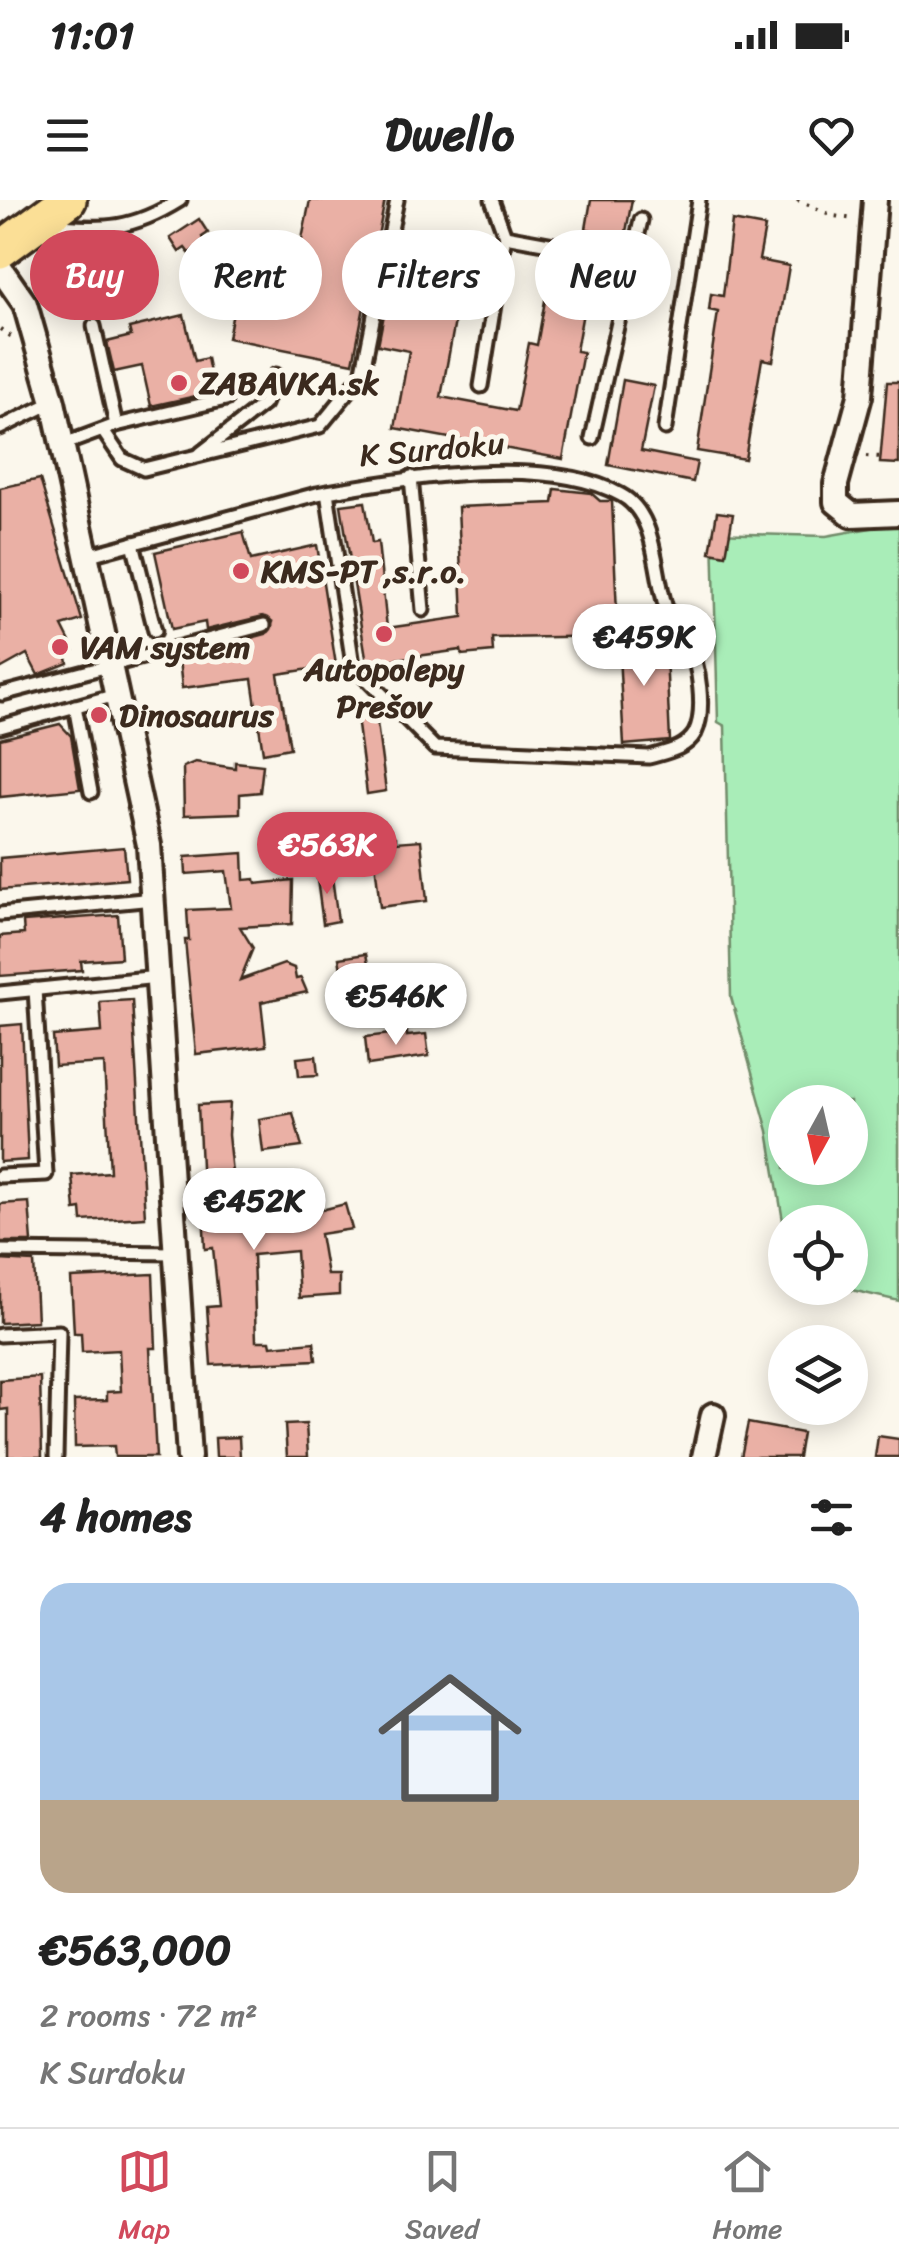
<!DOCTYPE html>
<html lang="en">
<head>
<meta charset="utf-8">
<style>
  body { margin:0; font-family:Sriracha,sans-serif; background:#f6f6f6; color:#222; height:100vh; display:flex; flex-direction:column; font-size:38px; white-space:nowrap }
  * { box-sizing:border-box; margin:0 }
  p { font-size:32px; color:#767676 }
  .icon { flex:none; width:55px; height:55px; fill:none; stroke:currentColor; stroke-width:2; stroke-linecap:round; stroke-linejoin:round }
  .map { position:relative; height:1257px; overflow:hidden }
  .sheet { display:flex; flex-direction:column; background:#fff; flex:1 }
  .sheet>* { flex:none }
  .guide { position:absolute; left:30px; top:30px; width:840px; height:90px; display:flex; gap:20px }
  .needle { width:65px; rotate:188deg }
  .tools { position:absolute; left:768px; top:885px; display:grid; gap:20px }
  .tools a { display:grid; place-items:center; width:100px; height:100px; border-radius:50%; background:#fff; box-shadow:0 5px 25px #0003; font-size:50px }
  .price { position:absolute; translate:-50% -85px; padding:0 22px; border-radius:35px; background:#fff; color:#222; font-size:32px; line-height:65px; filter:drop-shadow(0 2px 5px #0008) }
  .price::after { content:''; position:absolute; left:50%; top:60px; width:30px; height:22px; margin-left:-15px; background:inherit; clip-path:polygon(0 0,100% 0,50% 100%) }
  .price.current { background:#d1495b; color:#fff }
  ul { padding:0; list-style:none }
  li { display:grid; align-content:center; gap:20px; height:530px; padding:0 40px }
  li span { display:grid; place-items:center; height:310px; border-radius:30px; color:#555 }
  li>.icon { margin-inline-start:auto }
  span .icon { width:180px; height:180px; fill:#fffc; stroke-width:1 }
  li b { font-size:42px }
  h2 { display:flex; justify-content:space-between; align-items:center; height:120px; padding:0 40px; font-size:42px }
  .chip { padding:0 35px; border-radius:45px; background:#fff; box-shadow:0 5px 25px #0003; font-size:35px; line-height:90px }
  .chip.current { background:#d1495b; color:#fff }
  .status { display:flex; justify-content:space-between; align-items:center; height:70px; padding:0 50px; background:#fff; direction:ltr }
  .status svg { height:28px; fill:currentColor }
  header { display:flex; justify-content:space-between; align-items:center; height:130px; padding:0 40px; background:#fff; font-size:45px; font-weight:800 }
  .dock { display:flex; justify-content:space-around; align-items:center; height:140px; border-top:2px solid #e0e0e0; background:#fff; font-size:28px; color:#767676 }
  .dock a { display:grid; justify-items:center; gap:5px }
  .dock .current { color:#d1495b }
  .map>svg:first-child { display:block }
  .green { fill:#a9edb8; stroke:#728c6b; stroke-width:2.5; fill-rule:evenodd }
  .building { fill:#eab0a5; stroke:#3b2a1e; stroke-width:2.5 }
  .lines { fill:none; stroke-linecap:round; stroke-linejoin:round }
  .service-casing { stroke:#3b2a1e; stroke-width:19 }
  .minor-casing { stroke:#3b2a1e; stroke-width:30 }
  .primary-casing { stroke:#3b2a1e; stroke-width:42 }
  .path { stroke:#3b2a1e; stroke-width:4; stroke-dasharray:2.5 8; stroke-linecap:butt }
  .service { stroke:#fbf7ec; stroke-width:11 }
  .minor { stroke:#fbf7ec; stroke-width:22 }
  .primary { stroke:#fbdf96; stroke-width:35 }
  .poi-dot { fill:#d1495b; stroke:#fbf7ec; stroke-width:4 }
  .labels { text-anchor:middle; stroke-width:10; stroke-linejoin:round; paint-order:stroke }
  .poi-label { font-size:32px; font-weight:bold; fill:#3b2a1e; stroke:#fbf7ec; text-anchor:start }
  .street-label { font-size:32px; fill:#3b2a1e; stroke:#fbf7ec }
</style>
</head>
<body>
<div class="status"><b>11:01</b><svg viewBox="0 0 49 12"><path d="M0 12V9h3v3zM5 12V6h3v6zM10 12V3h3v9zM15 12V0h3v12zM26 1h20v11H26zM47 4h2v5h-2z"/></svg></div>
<header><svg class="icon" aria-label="menu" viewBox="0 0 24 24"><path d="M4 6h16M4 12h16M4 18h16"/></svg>Dwello<svg class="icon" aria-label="heart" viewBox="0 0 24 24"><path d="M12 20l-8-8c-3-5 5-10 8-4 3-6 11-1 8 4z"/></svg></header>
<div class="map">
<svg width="899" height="1257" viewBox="0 0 899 1257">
  <rect width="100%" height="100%" fill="#fbf7ec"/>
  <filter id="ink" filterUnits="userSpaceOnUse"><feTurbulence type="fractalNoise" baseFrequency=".01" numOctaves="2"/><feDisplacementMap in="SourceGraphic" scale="20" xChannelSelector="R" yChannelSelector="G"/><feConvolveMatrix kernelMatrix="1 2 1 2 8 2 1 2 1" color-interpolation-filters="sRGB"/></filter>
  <g filter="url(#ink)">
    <path class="green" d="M 899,323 L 899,1101 L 843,1088 L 850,1088 L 850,1022 L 785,1022 L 785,1033 L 768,931 L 731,797 L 725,526 L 718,522 L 713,333 L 826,336 ZM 785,902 L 850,902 L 850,968 L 785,968 Z"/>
    <g class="building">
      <polygon points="310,0 385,0 353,163 228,138 245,49 298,59"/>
      <polygon points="591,0 632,0 625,37 586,29"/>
      <polygon points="199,19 208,33 202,37 205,43 189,53 185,48 179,52 170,38"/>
      <polygon points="732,21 765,27 759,60 789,66 773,161 762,159 745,259 697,251 718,112 709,110 711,94 723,96"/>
      <polygon points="431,33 470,40 441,197 516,211 529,143 537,145 553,56 592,63 576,151 583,152 563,259 395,228 409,151 378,145 397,48 427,55"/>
      <polygon points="184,115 195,161 207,158 214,192 151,206 142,166 114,172 107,142 131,136 129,128"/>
      <polygon points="623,180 654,186 641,251 697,262 693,282 608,265"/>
      <polygon points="887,182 899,182 899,264 880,263"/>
      <polygon points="40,279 82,420 62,426 74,450 66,452 68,463 38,475 27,454 0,469 0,288"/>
      <polygon points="555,289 591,293 600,301 612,301 618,436 492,438 493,452 462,455 461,450 367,463 341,305 365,302 372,343 378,342 387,428 463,417 458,307 553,303"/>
      <polygon points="717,312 733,314 726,355 710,352"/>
      <polygon points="243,332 251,360 317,345 336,465 278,474 290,548 263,553 252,479 182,488 179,459 211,455 210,449 266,434 273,422 263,416 206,430 205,422 172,429 155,352"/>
      <polygon points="665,433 670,541 624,545 618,436"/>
      <polygon points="375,508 386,591 367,594 356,510"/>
      <polygon points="60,524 71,536 80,589 0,597 0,539"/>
      <polygon points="195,562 235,568 235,562 263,565 260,592 240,594 240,613 184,615 183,567"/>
      <polygon points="381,623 382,634 396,637 396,642 421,640 427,701 380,707 374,653 337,657 334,632"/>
      <polygon points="124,647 127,679 0,690 0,658"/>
      <polygon points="243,653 244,680 255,679 256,684 293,680 292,724 240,727 253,748 240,780 284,764 294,768 296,779 301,778 307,792 261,802 266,846 196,854 185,740 189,740 187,710 231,708 226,671 186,674 185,657"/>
      <polygon points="331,670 338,721 323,724 316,672"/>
      <polygon points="118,715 121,758 81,761 82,770 0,776 0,736 24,734 23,722"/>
      <polygon points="366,754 372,784 344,788 339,758"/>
      <polygon points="132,800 145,1017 82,1021 81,1009 75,1010 72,975 110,972 104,863 55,866 53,836 102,832 100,802"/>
      <polygon points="22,824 28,960 0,962 0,826"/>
      <polygon points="407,832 407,836 426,834 429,856 368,865 365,837"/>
      <polygon points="316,856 318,875 299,876 297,858"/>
      <polygon points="230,903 228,935 237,1020 270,1023 345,1004 352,1029 320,1034 327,1075 339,1075 339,1095 299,1098 296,1051 253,1055 256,1141 270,1141 271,1146 314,1142 316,1160 211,1165 207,1107 219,1106 213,1048 205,1049 198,905"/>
      <polygon points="293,913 302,947 263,952 259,919"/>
      <polygon points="29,1002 32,1042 0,1042 0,1004"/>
      <polygon points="0,1060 34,1062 37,1121 0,1123"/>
      <polygon points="153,1074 156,1148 150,1148 156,1257 115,1257 114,1246 75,1247 74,1201 107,1200 107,1192 121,1191 119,1150 82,1152 81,1133 74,1133 71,1078"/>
      <polygon points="40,1177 42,1257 8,1257 8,1209 0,1210 0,1180"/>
      <polygon points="748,1223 802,1233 798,1257 741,1257"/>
      <polygon points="306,1224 308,1257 287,1257 285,1225"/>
      <polygon points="878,1236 899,1239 899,1257 875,1257"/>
      <polygon points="239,1237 240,1257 216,1257 215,1238"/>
    </g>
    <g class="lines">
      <defs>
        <g id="service">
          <path d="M 50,25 C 105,30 132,30 180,0"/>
          <polyline points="505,36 632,59"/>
          <polyline points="481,186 505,36 492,0"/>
          <polyline points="116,225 226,199"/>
          <polyline points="0,228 53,202"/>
          <polyline points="665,228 699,0"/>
          <polyline points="103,231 122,259 144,269 320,226 362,175 397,0"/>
          <polyline points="592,238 641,20"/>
          <polyline points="62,245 116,225 94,126"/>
          <polyline points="201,253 264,204 276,175"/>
          <polyline points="411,277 423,410"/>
          <polyline points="133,343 155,431"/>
          <path d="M 86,356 L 317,294 L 327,292 C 405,278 549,254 621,295 C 658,315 654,375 667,411 C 672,423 682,432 688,443 C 699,464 706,511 695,533 C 686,549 666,552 649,557 L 435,548 L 353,465 L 327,292"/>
          <polyline points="2,494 264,425"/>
          <polyline points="75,506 91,592"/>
          <polyline points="0,527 116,495"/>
          <polyline points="0,714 153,699"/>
          <polyline points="0,793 158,777"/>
          <polyline points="0,976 46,974 35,789"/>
          <polyline points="0,1051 176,1053"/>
          <polyline points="0,1135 59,1132 56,1257"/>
        </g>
        <g id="minor">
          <polyline points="875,0 860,196 836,284 836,302 852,315 899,313"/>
          <polyline points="0,68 25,104 53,202 149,645 189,1257"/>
          <polyline points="704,1257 713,1215"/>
        </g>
        <polyline id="primary" points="0,50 68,0"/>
      </defs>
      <use href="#service" class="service-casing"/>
      <use href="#minor" class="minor-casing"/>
      <use href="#primary" class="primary-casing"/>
      <g class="path">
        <polyline points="797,0 834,16 854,19"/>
        <polyline points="0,129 12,137"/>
        <polyline points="866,256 881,257"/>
      </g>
      <use href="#service" class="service"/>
      <use href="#minor" class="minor"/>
      <use href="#primary" class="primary"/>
    </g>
  </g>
  <g class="poi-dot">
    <circle cx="179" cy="183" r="10"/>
    <circle cx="241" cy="371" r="10"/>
    <circle cx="384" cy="434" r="10"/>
    <circle cx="60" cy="447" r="10"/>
    <circle cx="99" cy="515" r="10"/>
  </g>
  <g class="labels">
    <g class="poi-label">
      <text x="199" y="194">ZABAVKA.sk</text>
      <text x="261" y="382">KMS-PT ,s.r.o.</text>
      <text x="80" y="458">VAM system</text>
      <text x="384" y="480" text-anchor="middle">Autopolepy<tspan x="384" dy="37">Prešov</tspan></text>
      <text x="119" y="526">Dinosaurus</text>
    </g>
    <g class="street-label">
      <text transform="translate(432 249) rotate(-5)" y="11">K Surdoku</text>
    </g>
  </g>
</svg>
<div class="tools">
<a><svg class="needle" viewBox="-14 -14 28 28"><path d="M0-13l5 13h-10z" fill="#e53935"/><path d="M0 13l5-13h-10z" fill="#767676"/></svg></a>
<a><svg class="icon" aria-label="locate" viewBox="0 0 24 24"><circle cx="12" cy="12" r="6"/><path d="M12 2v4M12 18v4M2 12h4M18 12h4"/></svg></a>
<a><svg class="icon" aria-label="layers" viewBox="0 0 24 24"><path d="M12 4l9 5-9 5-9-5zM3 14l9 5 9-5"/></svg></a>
</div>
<b class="price" style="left:644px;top:489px">€459K</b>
<b class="price current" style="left:327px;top:697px">€563K</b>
<b class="price" style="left:396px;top:848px">€546K</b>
<b class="price" style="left:254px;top:1053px">€452K</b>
<div class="guide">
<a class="chip current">Buy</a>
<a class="chip">Rent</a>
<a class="chip">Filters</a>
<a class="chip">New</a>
</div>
</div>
<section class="sheet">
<h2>4 homes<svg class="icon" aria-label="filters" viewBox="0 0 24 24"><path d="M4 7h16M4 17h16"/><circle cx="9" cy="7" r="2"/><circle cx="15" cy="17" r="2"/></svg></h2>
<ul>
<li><span style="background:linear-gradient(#a9c7e8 70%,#b9a48a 0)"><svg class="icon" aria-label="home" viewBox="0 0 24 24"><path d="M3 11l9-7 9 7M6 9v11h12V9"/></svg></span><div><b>€563,000</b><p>2 rooms · 72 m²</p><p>K Surdoku</p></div></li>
</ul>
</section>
<nav class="dock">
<a class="current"><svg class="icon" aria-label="map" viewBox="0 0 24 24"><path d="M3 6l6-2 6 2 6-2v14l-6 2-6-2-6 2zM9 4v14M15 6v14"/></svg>Map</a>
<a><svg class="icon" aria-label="saved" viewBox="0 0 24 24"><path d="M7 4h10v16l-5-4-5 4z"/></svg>Saved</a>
<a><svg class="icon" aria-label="home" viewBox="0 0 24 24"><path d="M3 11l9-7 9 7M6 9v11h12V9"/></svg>Home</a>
</nav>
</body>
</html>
